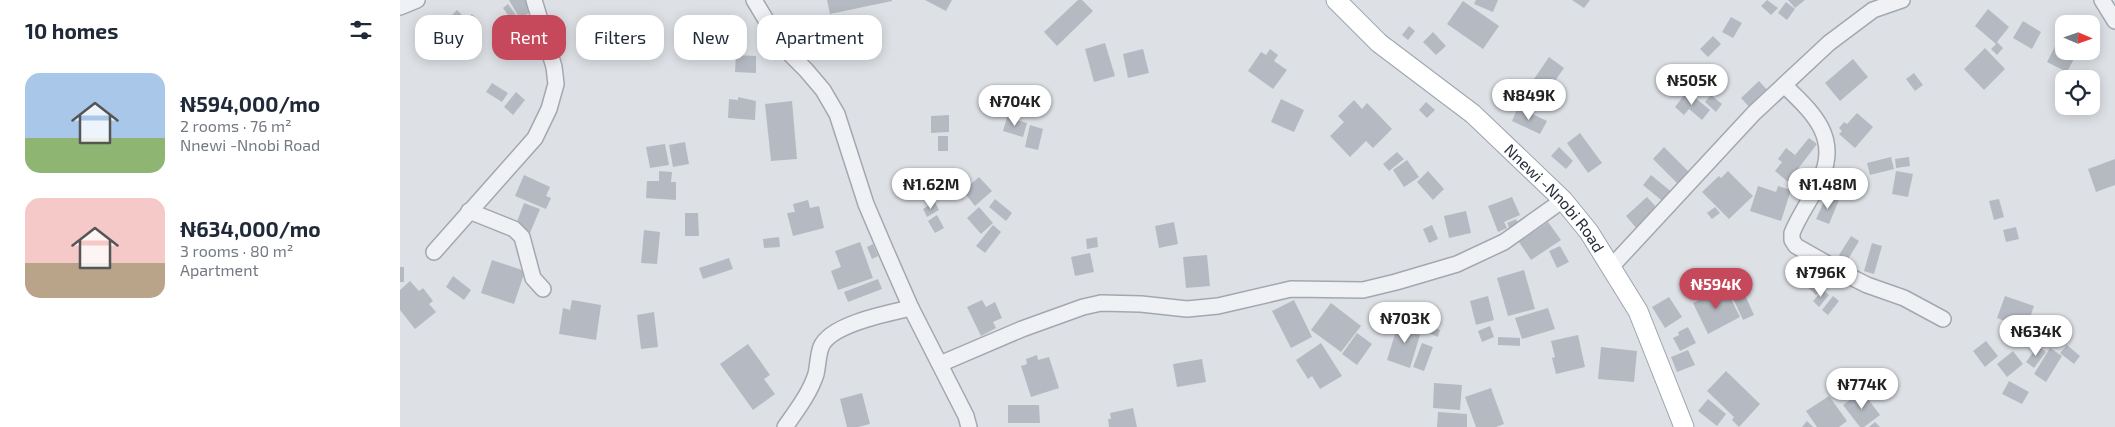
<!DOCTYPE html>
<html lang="en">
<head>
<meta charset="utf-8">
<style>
  body { margin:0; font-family:"Exo 2",sans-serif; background:#f2f2f3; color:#1f2937; height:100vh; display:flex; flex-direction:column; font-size:19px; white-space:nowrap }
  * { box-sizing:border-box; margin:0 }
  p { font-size:16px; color:#747a83 }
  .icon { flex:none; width:28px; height:28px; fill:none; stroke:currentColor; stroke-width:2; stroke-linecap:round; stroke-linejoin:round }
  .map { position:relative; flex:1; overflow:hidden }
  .side { display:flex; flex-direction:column; background:#fff; width:400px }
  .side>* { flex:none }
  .banner { position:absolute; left:15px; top:15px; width:475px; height:45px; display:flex; gap:10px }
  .needle { width:32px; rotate:92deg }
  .tools { position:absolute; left:1655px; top:15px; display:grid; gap:10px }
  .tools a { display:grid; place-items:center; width:45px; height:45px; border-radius:10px; background:#fff; box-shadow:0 2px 12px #0003; font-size:25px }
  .price { position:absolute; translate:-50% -42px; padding:0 11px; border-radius:18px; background:#fff; color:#222; font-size:16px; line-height:32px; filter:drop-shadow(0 1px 2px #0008) }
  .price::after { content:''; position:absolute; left:50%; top:30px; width:15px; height:11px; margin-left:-8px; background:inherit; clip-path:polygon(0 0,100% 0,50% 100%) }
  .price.active { background:#c5485b; color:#fff }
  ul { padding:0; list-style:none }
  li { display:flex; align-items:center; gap:15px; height:125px; padding:0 25px }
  li span { display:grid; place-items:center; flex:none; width:140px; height:100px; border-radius:15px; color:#555 }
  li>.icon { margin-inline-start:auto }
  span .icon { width:60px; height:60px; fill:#fffc; stroke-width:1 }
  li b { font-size:21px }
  h2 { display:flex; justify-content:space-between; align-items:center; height:60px; padding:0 25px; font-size:21px }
  .chip { padding:0 18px; border-radius:15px; background:#fff; box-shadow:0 2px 12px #0003; font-size:18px; line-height:45px }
  .chip.active { background:#c5485b; color:#fff }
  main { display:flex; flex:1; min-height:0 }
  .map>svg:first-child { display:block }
  .building { fill:#b5bac2 }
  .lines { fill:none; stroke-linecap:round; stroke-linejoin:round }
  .minor-casing { stroke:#a3a8b0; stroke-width:18 }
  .major-casing { stroke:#9da5b1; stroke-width:21 }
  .minor { stroke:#f0f1f5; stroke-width:15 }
  .major { stroke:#fff; stroke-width:19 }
  .labels { text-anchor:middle; stroke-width:4; stroke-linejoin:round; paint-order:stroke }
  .street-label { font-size:16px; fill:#282f3c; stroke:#ecf0f4 }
</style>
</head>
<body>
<main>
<section class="side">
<h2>10 homes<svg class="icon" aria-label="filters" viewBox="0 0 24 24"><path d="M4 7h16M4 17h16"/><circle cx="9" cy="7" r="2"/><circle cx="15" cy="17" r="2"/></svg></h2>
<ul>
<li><span style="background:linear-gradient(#a9c7e8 65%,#8fb573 0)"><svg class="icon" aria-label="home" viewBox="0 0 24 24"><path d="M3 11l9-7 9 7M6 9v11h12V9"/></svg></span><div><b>₦594,000/mo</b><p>2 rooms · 76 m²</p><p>Nnewi -Nnobi Road</p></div></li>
<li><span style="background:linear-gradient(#f6c9c9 65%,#b9a48a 0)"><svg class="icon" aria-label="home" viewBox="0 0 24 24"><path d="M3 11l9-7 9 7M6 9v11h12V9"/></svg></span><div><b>₦634,000/mo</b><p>3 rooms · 80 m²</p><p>Apartment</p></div></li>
</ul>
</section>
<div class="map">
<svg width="1715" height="427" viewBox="0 0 1715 427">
  <rect width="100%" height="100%" fill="#dde1e6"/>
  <g class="building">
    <polygon points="109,0 131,0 136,8 120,19"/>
    <polygon points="427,0 492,0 492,1 430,14"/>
    <polygon points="525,0 552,0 546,11"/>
    <polygon points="678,0 682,0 693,11 657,46 644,32"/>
    <polygon points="1076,0 1098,0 1093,12 1074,4"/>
    <polygon points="1172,0 1190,0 1184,8"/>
    <polygon points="1367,0 1378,8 1371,15 1361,6"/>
    <polygon points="1388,0 1405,0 1395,8"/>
    <polygon points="1063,1 1099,26 1083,49 1047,24"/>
    <polygon points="1386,2 1395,9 1387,20 1378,13"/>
    <polygon points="108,4 116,15 111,19 103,8"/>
    <polygon points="1588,9 1609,27 1597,42 1603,48 1597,55 1591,49 1596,44 1575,26"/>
    <polygon points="57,10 66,19 72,14 81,23 75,28 82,36 66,52 41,26"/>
    <polygon points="1331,17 1342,23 1333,38 1322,32"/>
    <polygon points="1623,21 1641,32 1632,49 1613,38"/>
    <polygon points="1009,26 1015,31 1008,40 1002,35"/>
    <polygon points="1664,29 1664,51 1678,51 1667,72 1647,62"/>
    <polygon points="1033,32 1046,46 1036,55 1023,42"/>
    <polygon points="1313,36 1321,44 1308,57 1300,49"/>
    <polygon points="705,43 715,76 694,82 685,49"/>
    <polygon points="1585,48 1605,69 1584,90 1564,69"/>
    <polygon points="743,49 749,73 728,78 723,54"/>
    <polygon points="870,49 878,55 874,61 887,70 873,89 848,71 861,52 866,55"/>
    <polygon points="336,55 356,56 356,73 335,72"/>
    <polygon points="1149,57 1164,68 1134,111 1119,101"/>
    <polygon points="1453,59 1468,77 1440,101 1425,83"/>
    <polygon points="1514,73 1523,85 1515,91 1506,79"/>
    <polygon points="1359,81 1369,92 1351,109 1341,98"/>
    <polygon points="92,83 108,93 102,102 86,92"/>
    <polygon points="1287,91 1310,110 1302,120 1289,109 1284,115 1275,107"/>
    <polygon points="116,92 125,100 113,115 104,107"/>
    <polygon points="1311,95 1322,104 1316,112 1305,102"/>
    <polygon points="338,97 356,101 355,120 328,118 329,99 338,100"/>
    <polygon points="881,99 904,110 894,132 871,122"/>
    <polygon points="954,100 962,109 967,103 992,129 973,148 966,141 950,157 930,136 944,122 938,116"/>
    <polygon points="392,101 397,159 371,161 365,104"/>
    <polygon points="1026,102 1035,110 1027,118 1019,110"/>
    <polygon points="1118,107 1147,121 1140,134 1112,121"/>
    <polygon points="1457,113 1473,127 1455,148 1439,134 1442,131 1439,128 1444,122 1447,124"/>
    <polygon points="549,115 549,132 531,133 531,116"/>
    <polygon points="607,117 627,123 623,137 603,131"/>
    <polygon points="630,125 643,129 638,150 625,147"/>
    <polygon points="1180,133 1202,163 1188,173 1167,143"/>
    <rect x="538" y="136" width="10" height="15"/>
    <polygon points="1409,138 1417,144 1388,182 1375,171 1382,162 1378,159 1386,148 1395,155"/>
    <polygon points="285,142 289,164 273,167 269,145"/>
    <polygon points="265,144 269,165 250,168 246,147"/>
    <polygon points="1159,147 1173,161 1166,169 1151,156"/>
    <polygon points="1264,147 1290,173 1279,185 1253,159"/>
    <polygon points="997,152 1004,159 989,171 983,164"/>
    <polygon points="1491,157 1494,169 1470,175 1467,163"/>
    <polygon points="1509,157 1510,166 1496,168 1495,159"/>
    <polygon points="1715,159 1715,185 1696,192 1688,169"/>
    <polygon points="1007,160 1019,177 1004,187 993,170"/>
    <polygon points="259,171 272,172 271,182 276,182 276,200 246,198 247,181 259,181"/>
    <polygon points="1028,171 1044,189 1033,200 1017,182"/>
    <polygon points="1328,171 1353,196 1329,219 1302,192 1319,176 1321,178"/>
    <polygon points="1496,171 1513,174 1508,197 1492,194"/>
    <polygon points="124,175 150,187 146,196 151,198 146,209 115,196"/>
    <polygon points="1251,175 1274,194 1266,204 1243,185"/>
    <polygon points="579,177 592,191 575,206 563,191"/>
    <polygon points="1358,186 1376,192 1378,186 1391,190 1381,221 1350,211"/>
    <polygon points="1427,195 1439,200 1429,224 1416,219"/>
    <polygon points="1112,197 1120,215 1104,222 1107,228 1098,232 1088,206"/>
    <polygon points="1247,197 1258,209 1237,229 1226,216"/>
    <polygon points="595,199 612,213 606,221 589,207"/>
    <polygon points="1599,199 1604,217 1594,220 1589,201"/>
    <polygon points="408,200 410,208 419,206 424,228 393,236 387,213 395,212 393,204"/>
    <polygon points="535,202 539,210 527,217 523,209"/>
    <polygon points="124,203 140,209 130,233 115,227"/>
    <polygon points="579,207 593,223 581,234 567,218"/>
    <polygon points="1315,207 1320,213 1312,219 1307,213"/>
    <polygon points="1066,211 1071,233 1049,238 1044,216"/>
    <polygon points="285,213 298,213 299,236 285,236"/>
    <polygon points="537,215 544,228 535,233 528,221"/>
    <polygon points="1116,219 1120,227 1111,231 1107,223"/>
    <polygon points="774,222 778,244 759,248 755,226"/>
    <polygon points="1148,222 1161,240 1131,260 1119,242"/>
    <polygon points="593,225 601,232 585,253 576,246"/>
    <polygon points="1032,225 1038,239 1029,243 1023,229"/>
    <polygon points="1616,227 1619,239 1606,242 1603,230"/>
    <polygon points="244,230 260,232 257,264 241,263"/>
    <polygon points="1451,236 1459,241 1447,261 1439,255"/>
    <polygon points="379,237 380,247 364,248 363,239"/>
    <polygon points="697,237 698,247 687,249 686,239"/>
    <polygon points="460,242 473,278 438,290 431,271 441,267 435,251"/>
    <polygon points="1472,243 1482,246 1474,274 1464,271"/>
    <polygon points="473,244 478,256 472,259 467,247"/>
    <polygon points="1160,246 1169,262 1157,268 1149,251"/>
    <polygon points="690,253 694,272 675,276 671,257"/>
    <polygon points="807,255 810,286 786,288 783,257"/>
    <polygon points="329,258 333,269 303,279 299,268"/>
    <polygon points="1410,258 1426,272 1424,274 1430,280 1416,295 1394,275"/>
    <polygon points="92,260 125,271 114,304 81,293"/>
    <rect x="0" y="267" width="4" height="15"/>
    <polygon points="1124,270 1135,309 1108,316 1097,278"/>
    <polygon points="1312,272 1316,279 1306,284 1303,277"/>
    <polygon points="53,276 71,290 64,300 46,287"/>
    <polygon points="1337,277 1354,315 1343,320 1326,283"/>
    <polygon points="478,279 482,289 448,302 444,292"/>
    <polygon points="10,281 19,291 23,288 33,301 29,304 36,312 15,329 0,310 0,290"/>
    <polygon points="1325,287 1340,317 1308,334 1293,303"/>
    <polygon points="1423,290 1429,295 1419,307 1413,301"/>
    <polygon points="1088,296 1094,320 1076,325 1070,301"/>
    <polygon points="1433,296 1439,301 1428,315 1422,310"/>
    <polygon points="1605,296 1634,306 1626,329 1597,318"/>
    <polygon points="1269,297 1282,317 1265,328 1252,307"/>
    <polygon points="172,300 201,305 196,340 159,334 163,308 170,310"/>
    <polygon points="582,300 586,307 595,302 602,318 593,322 596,328 581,336 567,307"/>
    <polygon points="894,300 912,337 891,348 872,311"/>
    <polygon points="931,303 961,326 941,352 911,330"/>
    <polygon points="1148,308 1155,329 1122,339 1115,318"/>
    <polygon points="254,312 258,347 241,349 237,315"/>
    <polygon points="1010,320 1020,324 1016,334 1020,335 1010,368 987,360 999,321 1009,325"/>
    <polygon points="1028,325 1040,330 1038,337 1026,332"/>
    <polygon points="1090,326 1094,337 1082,342 1078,331"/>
    <polygon points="1288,327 1296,343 1280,351 1273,338 1279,335 1278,332"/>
    <polygon points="957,333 972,344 957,365 942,354"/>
    <polygon points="1178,335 1185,367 1156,374 1152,358 1155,357 1151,341"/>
    <polygon points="1098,337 1120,338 1120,346 1098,345"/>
    <polygon points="1586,341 1598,356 1585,367 1573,351"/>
    <polygon points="921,343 942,376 920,389 912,376 908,379 896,360"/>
    <polygon points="1022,343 1033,347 1024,371 1013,367"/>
    <polygon points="348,344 370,375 364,379 375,394 353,410 320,364"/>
    <polygon points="1667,345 1680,356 1674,364 1660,353"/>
    <polygon points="1638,346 1646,352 1634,368 1626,362"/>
    <polygon points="1201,347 1237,351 1234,382 1198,379"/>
    <polygon points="1650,348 1662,356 1646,382 1634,374"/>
    <polygon points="1288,350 1295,365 1277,372 1271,357"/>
    <polygon points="1613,351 1623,364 1607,377 1597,364"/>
    <polygon points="637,355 638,360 649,357 659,388 631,397 621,366 627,364 626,359"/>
    <polygon points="802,359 806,382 777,387 773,364"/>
    <polygon points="1326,371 1360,404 1339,427 1332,420 1334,417 1307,391"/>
    <polygon points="1609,381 1629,392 1622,404 1602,394"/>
    <polygon points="1034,383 1062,385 1060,410 1033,408"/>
    <polygon points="1091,388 1104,424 1096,427 1076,427 1065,397"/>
    <polygon points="1462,391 1480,415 1464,427 1460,427 1443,405"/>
    <polygon points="462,393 470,424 458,427 447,427 440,399"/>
    <polygon points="1429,396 1447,421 1439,427 1417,427 1406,411"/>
    <polygon points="1308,399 1326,414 1317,426 1298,411"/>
    <polygon points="608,405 639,405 640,423 608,423"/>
    <polygon points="733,408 737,427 709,427 708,419 711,419 710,413"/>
    <polygon points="1038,412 1067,414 1067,427 1037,427"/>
    <polygon points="1407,421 1413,427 1402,427"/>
    <polygon points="1475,422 1480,427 1469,427"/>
  </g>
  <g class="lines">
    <defs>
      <g id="minor">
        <polyline points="354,0 381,45 406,70 423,90 437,114 466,204 486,251 511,308 566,416 569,427"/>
        <polyline points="1702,0 1715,21"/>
        <polyline points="0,7 17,0"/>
        <path d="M 1384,85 C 1411,111 1440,136 1421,178 C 1413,197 1400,213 1392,233 L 1392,240 L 1396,246 L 1447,275 L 1467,285 L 1504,298 L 1543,319"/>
        <polyline points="69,211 114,229 122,237 133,278 143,289"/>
        <polyline points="34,252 135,138 149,109 156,84 154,67 134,0"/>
        <polyline points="1212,266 1354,113 1429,43 1473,10 1502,0"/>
        <polyline points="540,364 622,329 683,307 701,303 741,304 787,309 818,306 891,289 963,290 996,282 1057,264 1104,242 1163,200"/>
        <path d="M 385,427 C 397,410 410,393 416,374 C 418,365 418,355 421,347 C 430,324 489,313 511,308"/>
      </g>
      <g id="major">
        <path id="s1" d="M 936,0 L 979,43 L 1073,114 L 1163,200 L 1189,232 L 1238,311 L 1284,427"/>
      </g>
    </defs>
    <use href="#minor" class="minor-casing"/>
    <use href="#major" class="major-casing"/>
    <use href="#minor" class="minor"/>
    <use href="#major" class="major"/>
  </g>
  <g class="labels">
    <g class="street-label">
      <text dy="6" stroke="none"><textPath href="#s1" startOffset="296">Nnewi -Nnobi Road</textPath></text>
    </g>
  </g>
</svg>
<div class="tools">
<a><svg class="needle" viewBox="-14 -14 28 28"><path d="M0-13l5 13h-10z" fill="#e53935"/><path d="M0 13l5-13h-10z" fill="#747a83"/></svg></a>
<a><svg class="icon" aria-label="locate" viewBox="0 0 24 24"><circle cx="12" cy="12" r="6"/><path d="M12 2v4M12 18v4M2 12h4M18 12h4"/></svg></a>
</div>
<b class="price" style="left:1292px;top:106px">₦505K</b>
<b class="price" style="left:1129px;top:121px">₦849K</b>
<b class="price" style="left:615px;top:127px">₦704K</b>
<b class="price" style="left:531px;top:210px">₦1.62M</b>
<b class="price" style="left:1428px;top:210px">₦1.48M</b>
<b class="price" style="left:1421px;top:298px">₦796K</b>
<b class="price active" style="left:1316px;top:310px">₦594K</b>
<b class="price" style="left:1005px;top:344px">₦703K</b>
<b class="price" style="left:1636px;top:357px">₦634K</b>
<b class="price" style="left:1462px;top:410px">₦774K</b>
<div class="banner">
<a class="chip">Buy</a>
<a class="chip active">Rent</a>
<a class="chip">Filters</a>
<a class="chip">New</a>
<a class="chip">Apartment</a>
</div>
</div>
</main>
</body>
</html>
